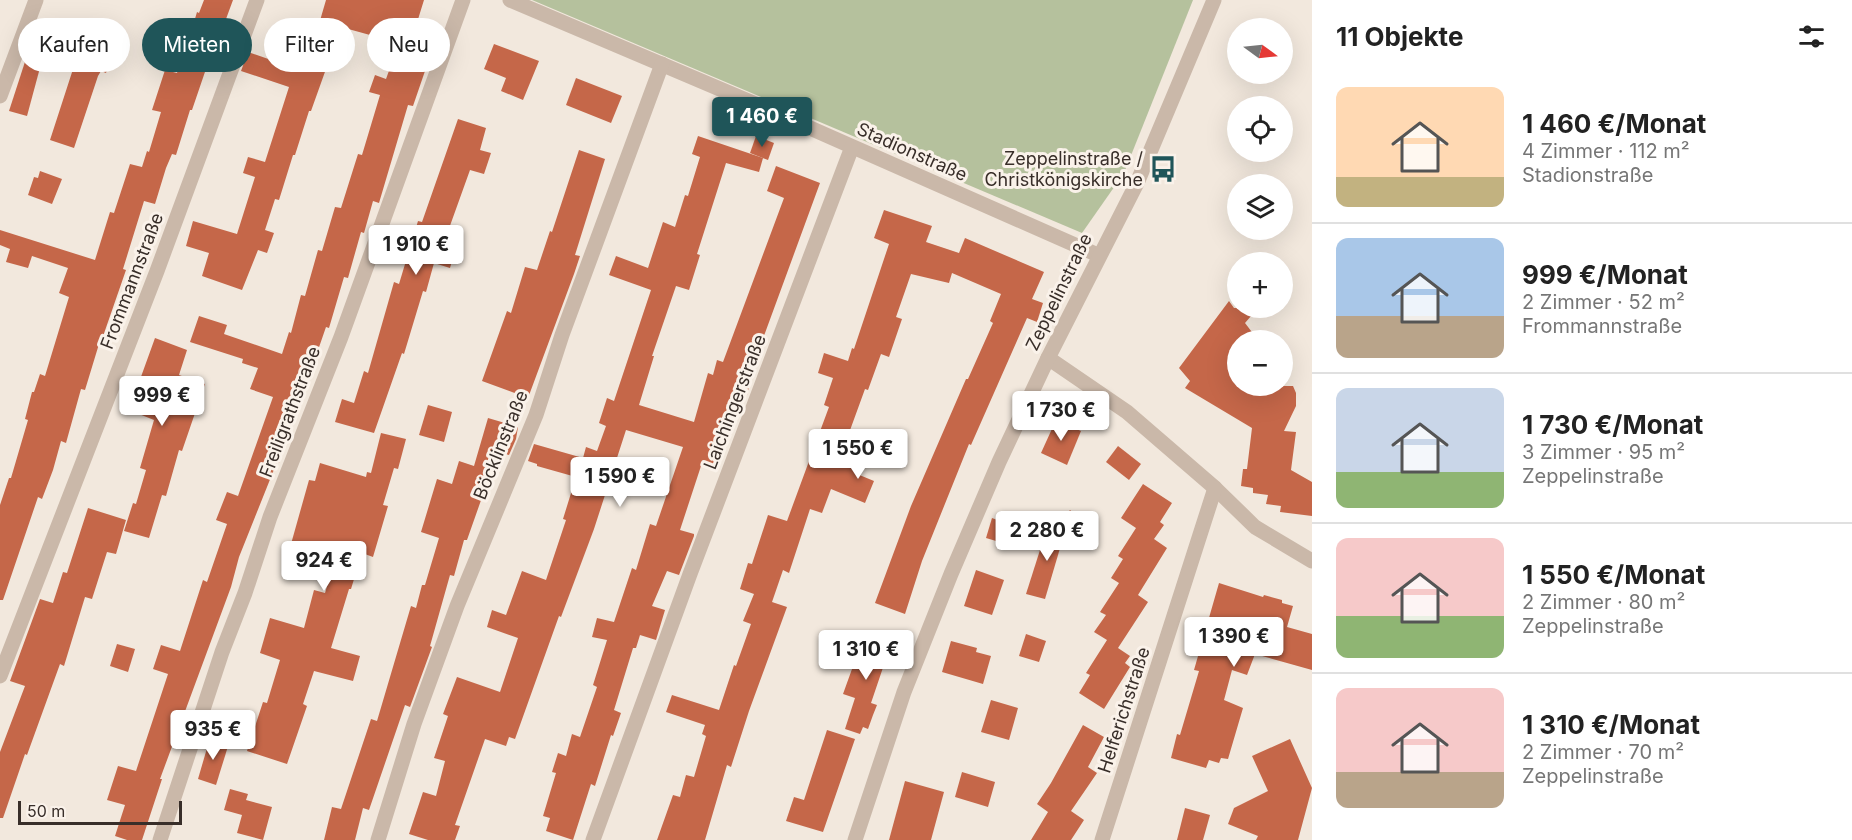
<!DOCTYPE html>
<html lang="de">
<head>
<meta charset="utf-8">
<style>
  body { margin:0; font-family:Inter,sans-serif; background:#f6f6f6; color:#222; height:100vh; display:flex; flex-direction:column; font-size:22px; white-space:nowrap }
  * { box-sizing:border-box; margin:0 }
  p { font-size:20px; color:#767676 }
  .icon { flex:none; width:33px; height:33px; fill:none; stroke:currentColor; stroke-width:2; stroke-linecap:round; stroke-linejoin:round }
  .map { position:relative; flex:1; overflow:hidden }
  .side { display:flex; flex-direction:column; background:#fff; width:540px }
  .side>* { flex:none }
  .hud { position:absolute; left:18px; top:18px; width:570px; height:54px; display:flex; gap:12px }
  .needle { width:39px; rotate:105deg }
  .buttons { position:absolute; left:1227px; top:18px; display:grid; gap:12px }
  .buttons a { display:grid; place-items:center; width:66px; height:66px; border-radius:50%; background:#fff; box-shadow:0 6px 24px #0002; font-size:30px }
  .scale { position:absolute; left:18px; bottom:15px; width:164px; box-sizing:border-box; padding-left:6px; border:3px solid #382e29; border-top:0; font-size:16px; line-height:21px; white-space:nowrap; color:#382e29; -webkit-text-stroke:4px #faf2ea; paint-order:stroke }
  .price { position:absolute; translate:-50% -51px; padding:0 14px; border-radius:6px; background:#fff; color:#222; font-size:20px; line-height:39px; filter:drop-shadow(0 2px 3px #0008) }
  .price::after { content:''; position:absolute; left:50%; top:36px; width:18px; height:14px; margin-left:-9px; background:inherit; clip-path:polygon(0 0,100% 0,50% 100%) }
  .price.on { background:#1f5559; color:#fff }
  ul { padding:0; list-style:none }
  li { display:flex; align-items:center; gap:18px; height:150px; padding:0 24px }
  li+li { border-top:2px solid #e0e0e0 }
  li span { display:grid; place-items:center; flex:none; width:168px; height:120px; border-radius:12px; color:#555 }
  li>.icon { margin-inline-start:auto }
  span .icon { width:72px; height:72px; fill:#fffc; stroke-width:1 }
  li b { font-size:26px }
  h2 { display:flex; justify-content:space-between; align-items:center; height:72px; padding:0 24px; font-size:26px }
  .tag { padding:0 21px; border-radius:27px; background:#fff; box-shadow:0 6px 24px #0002; font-size:21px; line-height:54px }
  .tag.on { background:#1f5559; color:#fff }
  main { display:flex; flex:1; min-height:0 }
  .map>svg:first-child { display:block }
  .green { fill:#b5c19d }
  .building { fill:#c56749 }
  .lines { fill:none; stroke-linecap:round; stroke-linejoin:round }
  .minor { stroke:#cab8a9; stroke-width:15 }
  .labels { text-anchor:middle; stroke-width:6; stroke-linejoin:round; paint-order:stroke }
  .street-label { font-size:18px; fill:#382e29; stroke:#faf2ea }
  .poi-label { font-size:18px; fill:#382e29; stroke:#faf2ea; text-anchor:end }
</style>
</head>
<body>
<main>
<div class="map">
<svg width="1312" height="840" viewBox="0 0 1312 840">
  <rect width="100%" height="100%" fill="#f2e8dd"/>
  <polygon class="green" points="532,0 1193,0 1124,173 1082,233"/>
  <g class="building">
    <polygon points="204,0 233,0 219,38 192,29 197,12 199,13"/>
    <polygon points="326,0 424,0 415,29 437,36 413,106 408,105 379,203 373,201 364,233 361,232 348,278 344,277 329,328 326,327 279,463 277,462 239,557 231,587 160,779 162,779 142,840 127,840 115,836 125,805 107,800 118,766 136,771 168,674 153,669 161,645 180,651 203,580 207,582 227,524 216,520 227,492 238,496 273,397 250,389 258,368 242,363 243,359 190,342 199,316 227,325 224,334 282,354 289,332 291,333 301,295 305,296 318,250 322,251 335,207 341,208 358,154 362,155 380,95 369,92 375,75 386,79 399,43 341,27 311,111 309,111 295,155 293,155 279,200 275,199 265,230 274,233 267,253 258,250 242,290 202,276 209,253 186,246 193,221 237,234 255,177 243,173 248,157 265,162 289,87 241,71 248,52 300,70 315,24 319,24"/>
    <polygon points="87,26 114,35 112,41 116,42 106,73 101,71 98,76 74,148 50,140"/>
    <polygon points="34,34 48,38 27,116 9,111"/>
    <polygon points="211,39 230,46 223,65 205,59"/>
    <polygon points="494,44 539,61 523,100 501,91 506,78 484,69"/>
    <polygon points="182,58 207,66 192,110 190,110 176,155 172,154 166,168 155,204 144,201 123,269 126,270 100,345 99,344 85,390 81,389 66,443 61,441 53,470 42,499 38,497 3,600 0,600 0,505 9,478 11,478 28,420 25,419 32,392 34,392 40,374 45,376 69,297 59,293 68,268 32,256 28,268 6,262 10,249 0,245 0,230 95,260 110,212 114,213 130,164 142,167 147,151 149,152 161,112 152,110 165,70 177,73"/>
    <polygon points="576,78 622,96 611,123 566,105"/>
    <polygon points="458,119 486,128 480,150 491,153 484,174 470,170 442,248 455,251 450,268 434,263 426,292 423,291 404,354 402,353 374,433 335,422 342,399 354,403 364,371 368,373 394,282 399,284 418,221 422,222"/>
    <polygon points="698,136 763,158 759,172 726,163 697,254 700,255 689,290 676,286 652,356 654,356 639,405 694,422 708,373 713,375 717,360 723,362 784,198 767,191 776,166 820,183 757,355 747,395 739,393 731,426 728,426 713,470 701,466 680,530 694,534 694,536 679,575 667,571 652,606 665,610 656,640 640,635 636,648 633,648 614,710 621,713 613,736 611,735 595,786 591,784 573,840 546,831 550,818 543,816 556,773 552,772 558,753 566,756 572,734 580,737 597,687 593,685 607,640 592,637 597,618 614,622 632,568 636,570 650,524 656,526 683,447 626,430 594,529 561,617 559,616 515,739 509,737 506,746 485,739 455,825 460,826 455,840 428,840 409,834 423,792 436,796 445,761 434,758 448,716 443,714 457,677 500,692 518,638 487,627 492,610 506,615 522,571 546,580 566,520 563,519 576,477 537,466 537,464 528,461 534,444 583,458 586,447 597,451 606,426 599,423 607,398 614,401 651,290 609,275 616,256 648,268 663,222 675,227 685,195 688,196 700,157 692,154"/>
    <polygon points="756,136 774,143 768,160 750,153"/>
    <polygon points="579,150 605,159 575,255 580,256 574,274 528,398 482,381 507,311 511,313 525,267 537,270 550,231 552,232"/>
    <polygon points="40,171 62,179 52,204 28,195 34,177 38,178"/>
    <polygon points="884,210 932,226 926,242 959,253 965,238 1044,272 1032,299 1043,303 1037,322 1027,318 971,445 969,444 922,561 905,614 875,603 911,506 966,379 968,379 993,323 990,321 1001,294 952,273 949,283 911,274 896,317 902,319 889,357 881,354 868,390 865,389 845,444 865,451 857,474 874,481 865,503 831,489 822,513 810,509 789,573 783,570 772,602 787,607 749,711 731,767 727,765 705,840 657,840 673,795 680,797 686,775 694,777 706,736 702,734 705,725 666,712 672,695 719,710 734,665 736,666 751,624 743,621 754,594 740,589 748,563 752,564 768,515 787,521 819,434 829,407 824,405 833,378 818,373 824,353 848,361 852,348 854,349 889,244 874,238"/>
    <polygon points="1229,301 1234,308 1258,308 1245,323 1258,340 1238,340 1238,386 1293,386 1296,393 1296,406 1284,431 1296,432 1291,470 1312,482 1312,516 1280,512 1281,506 1266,504 1268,495 1253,493 1253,488 1241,486 1243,469 1247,469 1252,428 1185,388 1190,381 1179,368"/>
    <polygon points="155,338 187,350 179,375 205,384 182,451 179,450 166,496 162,495 149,538 124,531 133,503 136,504 146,470 140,468 154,420 129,410"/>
    <polygon points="428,405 452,412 444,442 419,435"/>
    <polygon points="488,418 518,427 516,439 509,455 498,452 467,540 464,540 454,576 450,575 430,646 432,647 410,707 405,705 369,810 363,808 355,840 324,840 332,807 341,809 371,719 377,721 411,606 416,608 422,585 425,585 439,538 421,532 437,479 452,484 459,461 474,466"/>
    <polygon points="1056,420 1081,431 1067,465 1041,453"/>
    <polygon points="381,433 406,439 398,469 394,468 383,505 388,506 373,557 362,553 351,589 349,589 331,648 360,656 353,681 314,671 303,704 307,706 287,764 247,751 263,702 267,703 280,660 260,653 270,618 304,628 314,590 325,593 336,556 291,544 309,480 315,481 320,463 366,477 367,472 371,473"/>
    <polygon points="1118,446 1141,464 1129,480 1106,462"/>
    <polygon points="1143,484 1172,503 1160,522 1164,525 1154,539 1167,548 1138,595 1148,602 1118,648 1130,656 1125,663 1130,667 1104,709 1079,693 1090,675 1086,673 1107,640 1094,632 1106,615 1100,612 1119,583 1111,578 1123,559 1118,556 1136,528 1121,518"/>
    <polygon points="88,508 126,520 116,554 107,552 92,599 85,597 64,666 60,664 27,755 25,754 3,818 0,818 0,752 25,686 10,681 40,599 53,603 63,572 67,573"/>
    <polygon points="1070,510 1071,511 1045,599 1026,594 1040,550"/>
    <polygon points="992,518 1013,526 1006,544 986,538"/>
    <polygon points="976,570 1004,580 992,615 964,606"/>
    <polygon points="1219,583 1263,597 1264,595 1282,600 1282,603 1293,606 1287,627 1312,634 1312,670 1255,654 1247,675 1232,670 1224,700 1243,708 1228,759 1221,758 1219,763 1209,760 1206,768 1171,758 1177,734 1180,735 1199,671 1194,670"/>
    <polygon points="865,633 892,641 871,703 877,705 873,715 868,729 863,727 860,734 845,729 855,698 843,694"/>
    <polygon points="1026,634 1046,641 1039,662 1019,656"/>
    <polygon points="951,641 977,648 976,652 991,656 983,684 942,672"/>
    <polygon points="117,644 135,649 128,672 110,666"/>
    <polygon points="991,700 1018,708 1009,740 981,732"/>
    <polygon points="1083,725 1104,737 1088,767 1097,773 1071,811 1084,820 1071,840 1031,840 1048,812 1037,804 1051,783"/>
    <polygon points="827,730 855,739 823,832 786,821 794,797 804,800"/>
    <polygon points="210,738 229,743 216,785 198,779"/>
    <polygon points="1290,739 1312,788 1298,840 1256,840 1258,836 1228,824 1234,808 1268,791 1252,756"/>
    <polygon points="962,772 995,782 988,807 955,797"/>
    <polygon points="905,781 944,792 931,840 889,840"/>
    <polygon points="230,789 248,794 246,800 272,807 263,840 237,833 242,815 224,810"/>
    <polygon points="1185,808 1210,815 1203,840 1177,840"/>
  </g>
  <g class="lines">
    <g class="minor">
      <polyline points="510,0 760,106 1098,255"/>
      <polyline points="0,96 36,0"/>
      <polyline points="1048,358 1127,412 1215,488 1255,527 1312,561"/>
      <polyline points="0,676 157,271 257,0"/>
      <polyline points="160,840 222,652 245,593 270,517 341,337 463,0"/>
      <polyline points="378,840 414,724 457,606 536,415 562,335 662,64"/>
      <polyline points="593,840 690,574 852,147"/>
      <polyline points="855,840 904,692 951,574 999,462 1048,358 1137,183 1214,0"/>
      <polyline points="1102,840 1215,488"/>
    </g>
  </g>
  <defs>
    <symbol id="bus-bare" viewBox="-9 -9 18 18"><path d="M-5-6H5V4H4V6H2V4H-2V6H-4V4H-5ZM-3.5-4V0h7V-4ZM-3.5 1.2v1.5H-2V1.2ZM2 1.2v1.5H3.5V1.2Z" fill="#1f5559" stroke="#faf2ea" stroke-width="2.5" paint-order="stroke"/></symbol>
  </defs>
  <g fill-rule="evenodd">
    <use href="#bus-bare" x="1144" y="150" width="38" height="38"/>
  </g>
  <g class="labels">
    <g class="street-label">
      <text transform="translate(912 152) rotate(24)" y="6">Stadionstraße</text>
      <text transform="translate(132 281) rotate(-69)" y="6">Frommannstraße</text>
      <text transform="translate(1059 292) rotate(-64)" y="6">Zeppelinstraße</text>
      <text transform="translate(735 402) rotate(-69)" y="6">Laichingerstraße</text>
      <text transform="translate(290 412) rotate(-69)" y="6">Freiligrathstraße</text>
      <text transform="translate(501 445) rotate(-68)" y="6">Böcklinstraße</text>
      <text transform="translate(1124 710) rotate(-72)" y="6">Helferichstraße</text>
    </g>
    <g class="poi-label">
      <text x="1143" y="165">Zeppelinstraße /<tspan x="1143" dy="21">Christkönigskirche</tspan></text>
    </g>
  </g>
</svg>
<div class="buttons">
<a><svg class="needle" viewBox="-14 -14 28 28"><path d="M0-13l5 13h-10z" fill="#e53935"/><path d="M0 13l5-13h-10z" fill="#767676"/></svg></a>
<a><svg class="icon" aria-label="locate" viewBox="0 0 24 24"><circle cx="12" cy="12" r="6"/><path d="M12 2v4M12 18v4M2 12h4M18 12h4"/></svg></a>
<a><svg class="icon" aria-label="layers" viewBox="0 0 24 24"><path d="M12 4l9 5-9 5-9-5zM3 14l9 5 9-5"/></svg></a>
<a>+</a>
<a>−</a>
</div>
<div class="scale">50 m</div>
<b class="price on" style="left:762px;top:148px">1 460 €</b>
<b class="price" style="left:416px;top:276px">1 910 €</b>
<b class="price" style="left:162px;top:427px">999 €</b>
<b class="price" style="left:1061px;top:442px">1 730 €</b>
<b class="price" style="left:858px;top:480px">1 550 €</b>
<b class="price" style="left:620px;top:508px">1 590 €</b>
<b class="price" style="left:1047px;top:562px">2 280 €</b>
<b class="price" style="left:324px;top:592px">924 €</b>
<b class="price" style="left:1234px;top:668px">1 390 €</b>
<b class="price" style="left:866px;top:681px">1 310 €</b>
<b class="price" style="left:213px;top:761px">935 €</b>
<div class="hud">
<a class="tag">Kaufen</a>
<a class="tag on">Mieten</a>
<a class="tag">Filter</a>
<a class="tag">Neu</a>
</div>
</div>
<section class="side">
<h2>11 Objekte<svg class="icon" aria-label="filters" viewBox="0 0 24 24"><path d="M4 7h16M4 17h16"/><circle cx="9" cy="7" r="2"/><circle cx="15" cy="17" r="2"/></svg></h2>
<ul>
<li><span style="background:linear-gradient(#ffd9b3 75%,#c2b280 0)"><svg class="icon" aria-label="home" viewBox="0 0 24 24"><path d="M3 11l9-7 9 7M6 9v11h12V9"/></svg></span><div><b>1 460 €/Monat</b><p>4 Zimmer · 112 m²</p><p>Stadionstraße</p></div></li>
<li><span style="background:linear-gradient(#a9c7e8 65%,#b9a48a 0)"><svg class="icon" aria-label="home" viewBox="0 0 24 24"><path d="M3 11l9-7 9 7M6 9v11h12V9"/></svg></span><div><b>999 €/Monat</b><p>2 Zimmer · 52 m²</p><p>Frommannstraße</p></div></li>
<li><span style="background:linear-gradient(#c9d6e8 70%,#8fb573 0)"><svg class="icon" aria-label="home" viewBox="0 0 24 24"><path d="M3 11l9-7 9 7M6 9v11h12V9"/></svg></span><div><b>1 730 €/Monat</b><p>3 Zimmer · 95 m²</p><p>Zeppelinstraße</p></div></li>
<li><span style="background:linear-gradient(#f6c9c9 65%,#8fb573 0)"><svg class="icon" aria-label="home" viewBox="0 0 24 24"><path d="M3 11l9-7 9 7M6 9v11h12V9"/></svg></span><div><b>1 550 €/Monat</b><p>2 Zimmer · 80 m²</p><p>Zeppelinstraße</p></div></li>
<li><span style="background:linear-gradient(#f6c9c9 70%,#b9a48a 0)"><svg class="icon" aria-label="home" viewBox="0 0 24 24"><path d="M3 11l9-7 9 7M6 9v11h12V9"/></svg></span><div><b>1 310 €/Monat</b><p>2 Zimmer · 70 m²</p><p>Zeppelinstraße</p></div></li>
</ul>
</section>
</main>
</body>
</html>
